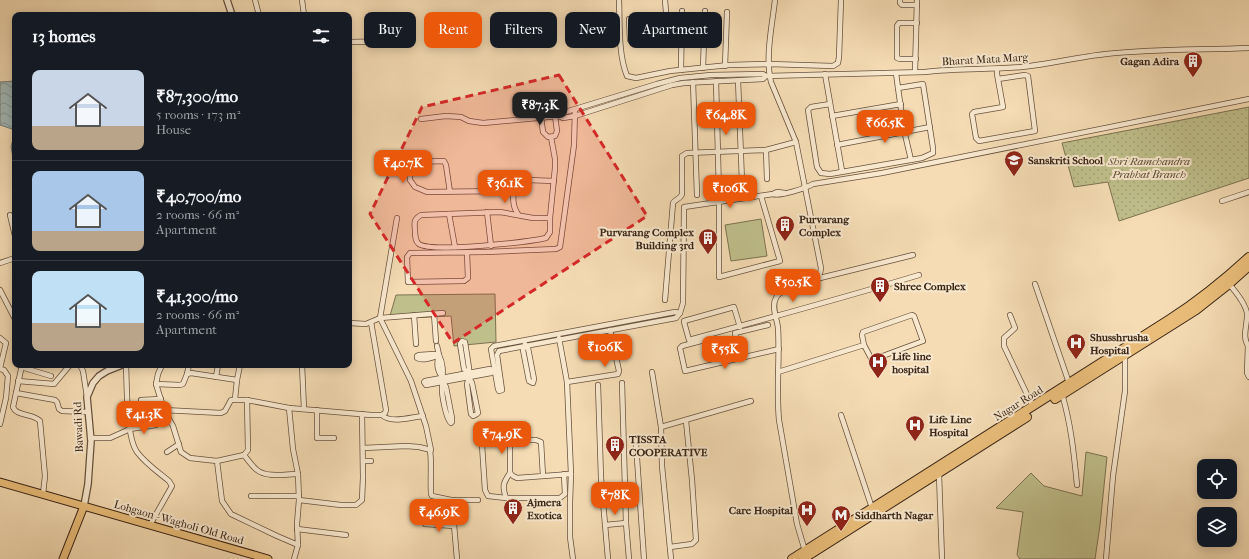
<!DOCTYPE html>
<html lang="en">
<head>
<meta charset="utf-8">
<style>
  body { margin:0; font-family:"IM FELL French Canon",serif; background:#20242c; color:#f1f3f6; height:100vh; display:flex; flex-direction:column; font-size:15px; white-space:nowrap }
  * { box-sizing:border-box; margin:0 }
  p { font-size:13px; color:#9ea1a6 }
  .icon { flex:none; width:22px; height:22px; fill:none; stroke:currentColor; stroke-width:2; stroke-linecap:round; stroke-linejoin:round }
  .map { position:relative; flex:1; overflow:hidden }
  .sheet { position:absolute; left:12px; top:12px; width:340px; height:356px; display:flex; flex-direction:column; background:#171b24; border-radius:8px; box-shadow:0 2px 10px #0003 }
  .sheet>* { flex:none }
  .hud { position:absolute; left:364px; top:12px; width:380px; height:36px; display:flex; gap:8px }
  .fabs { position:absolute; left:1197px; top:459px; display:grid; gap:8px }
  .fabs a { display:grid; place-items:center; width:40px; height:40px; border-radius:8px; background:#171b24; box-shadow:0 2px 10px #0003; font-size:20px }
  .price { position:absolute; translate:-50% -34px; padding:0 9px; border-radius:8px; background:#ea580c; color:#fff; font-size:13px; line-height:26px; filter:drop-shadow(0 1px 2px #0008) }
  .price::after { content:''; position:absolute; left:50%; top:24px; width:12px; height:9px; margin-left:-6px; background:inherit; clip-path:polygon(0 0,100% 0,50% 100%) }
  .price.selected { background:#222; color:#fff }
  ul { padding:0; list-style:none }
  li { display:flex; align-items:center; gap:12px; height:100px; padding:0 20px }
  li+li { border-top:1px solid #363941 }
  li span { display:grid; place-items:center; flex:none; width:112px; height:80px; border-radius:8px; color:#555 }
  li>.icon { margin-inline-start:auto }
  span .icon { width:48px; height:48px; fill:#fffc; stroke-width:1 }
  li b { font-size:17px }
  h2 { display:flex; justify-content:space-between; align-items:center; height:48px; padding:0 20px; font-size:17px }
  .tag { padding:0 14px; border-radius:8px; background:#171b24; box-shadow:0 2px 10px #0003; font-size:14px; line-height:36px }
  .tag.selected { background:#ea580c; color:#fff }
  .map>svg:first-child { display:block }
  .green { fill:#bfbf8b; stroke:#7c7250 }
  .park { fill:url(#park-dots); stroke:#7c7250 }
  .water { fill:url(#water-waves); stroke:#777d77 }
  .lines { fill:none; stroke-linecap:round; stroke-linejoin:round }
  .minor-casing { stroke:#68523e; stroke-width:6 }
  .tertiary-casing { stroke:#68523e; stroke-width:8 }
  .primary-casing { stroke:#392416; stroke-width:9 }
  .trunk-casing { stroke:#392416; stroke-width:10 }
  .minor { stroke:#f8e8ce; stroke-width:4.5 }
  .tertiary { stroke:#f8e8ce; stroke-width:5.5 }
  .primary { stroke:#eabe7a; stroke-width:7 }
  .trunk { stroke:#eabe7a; stroke-width:8 }
  .marked { fill:#d62828; fill-opacity:0.2; stroke:#d62828; stroke-width:3; stroke-dasharray:8 5; stroke-linejoin:round }
  .labels { text-anchor:middle; stroke-width:4; stroke-linejoin:round; paint-order:stroke }
  .street-label { font-size:11px; fill:#392416; stroke:#f8e8ce }
  .poi-label { font-size:11px; font-weight:bold; fill:#392416; stroke:#f8e8ce; text-anchor:start }
  .park-label { font-size:11px; font-style:italic; fill:#5a4b33; stroke:#f8e8ce }
</style>
</head>
<body>
<div class="map">
<svg width="1249" height="559" viewBox="0 0 1249 559">
  <defs>
    <pattern id="park-dots" width="8" height="8" patternUnits="userSpaceOnUse"><rect width="8" height="8" fill="#bfbf8b"/><path d="M2 2h.1M6 6h.1" fill="none" stroke="#a5a477" stroke-width="1.8" stroke-linecap="round"/></pattern>
    <pattern id="water-waves" width="16" height="10" patternUnits="userSpaceOnUse"><rect width="16" height="10" fill="#a1b9b8"/><path d="M0 5q4-4 8 0t8 0" fill="none" stroke="#849695"/></pattern>
  </defs>
  <rect width="100%" height="100%" fill="#f5dcb4"/>
  <filter id="stains"><feTurbulence type="fractalNoise" baseFrequency=".005" numOctaves="4"/><feColorMatrix values="0 0 0 0 .2 0 0 0 0 .09 0 0 0 0 .02 0 0 0 .5 -.17"/></filter>
  <radialGradient id="worn" r=".72"><stop offset=".6" stop-color="#630" stop-opacity="0"/><stop offset="1" stop-color="#630" stop-opacity=".3"/></radialGradient>
  <g class="green">
    <polygon points="761,219 767,256 731,261 725,225"/>
    <polygon points="495,294 496,342 454,346 451,316 389,319 396,295"/>
    <polygon points="1086,452 1107,457 1100,525 1095,559 1020,559 1017,555 1023,512 996,508 1031,473 1044,486 1082,496"/>
  </g>
  <polygon class="park" points="1249,107 1249,178 1119,221 1108,182 1074,187 1062,143"/>
  <polygon class="water" points="15,81 15,168 11,147 14,135 12,129 0,125 0,82"/>
  <g class="lines">
    <defs>
      <g id="minor">
        <polyline points="255,0 259,15"/>
        <polyline points="302,0 304,15"/>
        <path d="M 619,0 C 620,24 618,54 627,76 L 636,78 L 670,71 L 729,65 L 769,64 L 833,66 L 838,63 L 839,57 L 841,0"/>
        <polyline points="665,0 668,36 668,39 632,41 630,40 629,19 667,16"/>
        <path d="M 775,0 C 772,26 765,57 771,82 L 796,142 L 821,268 C 820,292 783,283 776,298 C 771,306 777,319 778,328 C 780,359 776,389 779,420 L 797,524 L 805,551"/>
        <polyline points="900,0 900,3 902,5 917,5"/>
        <polyline points="349,42 406,41"/>
        <polyline points="916,59 900,59 897,58 897,26 899,23 917,23"/>
        <polyline points="725,66 727,12"/>
        <polyline points="703,68 705,11"/>
        <polyline points="997,69 997,74 1003,107 974,112 972,114 976,138 979,141 1035,131 1028,76 1025,75 998,79"/>
        <polyline points="681,70 682,11"/>
        <polyline points="915,72 917,0"/>
        <polyline points="825,74 842,171"/>
        <polyline points="738,80 742,182"/>
        <polyline points="716,81 719,193"/>
        <polyline points="693,82 697,195"/>
        <polyline points="898,88 904,130 911,160"/>
        <polyline points="830,104 811,107 808,110 817,167 821,173 830,174 922,158 933,153 933,148 923,84 898,88 896,73"/>
        <path d="M 559,116 L 562,113 L 657,84 L 680,78 L 711,75 L 763,74 L 766,76 L 925,72 C 957,68 989,70 1022,67 C 1050,64 1078,57 1106,54 C 1154,49 1201,50 1249,48"/>
        <polyline points="832,116 901,104"/>
        <polyline points="541,117 543,132 548,137 555,136 557,131 555,116"/>
        <polyline points="421,119 446,116 461,117 469,121 483,123 559,116 563,118 575,116 672,85 684,83 763,79 766,76"/>
        <polyline points="837,145 930,127"/>
        <polyline points="766,150 796,142"/>
        <path d="M 514,187 C 513,197 512,206 518,214"/>
        <polyline points="450,192 446,165 444,161 413,162 409,165 410,180 415,187 427,192 502,191 509,190 524,182 528,180 554,181"/>
        <path d="M 773,194 C 779,197 806,188 813,184 L 882,173 L 1249,99"/>
        <polyline points="1222,201 1249,192"/>
        <polyline points="719,202 719,277 780,261 761,196"/>
        <polyline points="487,212 491,246"/>
        <polyline points="449,214 455,247"/>
        <polyline points="10,215 15,236"/>
        <path d="M 550,218 L 533,218 L 500,212 L 421,215 C 414,219 414,222 415,230 C 415,235 415,241 419,244 C 432,253 528,242 546,238 L 550,232 L 550,218 L 555,168 L 555,159 L 551,137"/>
        <polyline points="467,253 468,278 464,281 408,282 407,257 410,253 486,252 556,249 560,247 574,145 575,110"/>
        <polyline points="0,263 15,258"/>
        <polyline points="816,279 913,255"/>
        <polyline points="1035,284 1069,383"/>
        <path d="M 1229,284 C 1236,292 1245,303 1247,313 C 1248,325 1241,336 1249,347"/>
        <polyline points="0,290 15,319"/>
        <path d="M 665,300 L 673,203 C 675,199 681,199 682,194 L 682,156 L 687,153 L 766,150 L 767,179"/>
        <polygon points="675,312 680,313 676,318 499,351 497,355 502,390 499,391 498,389 491,349 494,346"/>
        <polyline points="680,313 683,303 684,207 773,194 777,192 785,193"/>
        <polyline points="434,314 436,341"/>
        <polyline points="414,315 416,344"/>
        <polyline points="1010,315 1015,328 1004,338 1004,346 1033,407"/>
        <polyline points="349,323 366,324 380,318 443,313"/>
        <path d="M 740,327 L 734,307 L 684,321 L 684,322 L 689,340 C 766,319 843,298 919,275"/>
        <polyline points="0,338 6,343 0,368"/>
        <polyline points="559,338 567,382 571,474 570,502 570,537 573,559"/>
        <polyline points="525,344 528,348 534,379 533,383 529,381 523,350 525,346"/>
        <polyline points="1248,345 1247,373 1249,377"/>
        <polyline points="437,346 439,355"/>
        <path d="M 434,354 L 439,355 C 433,358 422,361 417,358 L 417,356 L 419,355 Z"/>
        <polyline points="740,358 735,333 768,325"/>
        <polyline points="719,363 685,371 680,348 682,346 712,338 719,363 779,349"/>
        <path d="M 22,365 L 13,407 C 17,417 33,413 40,421 L 45,476 L 43,494"/>
        <polyline points="80,365 83,371 87,397"/>
        <path d="M 126,365 C 127,385 126,437 137,452 C 145,463 158,472 169,481 L 172,486 L 150,525"/>
        <polyline points="162,365 158,374 156,384 164,410 173,426 181,452 190,458 217,461 222,501 231,514 277,536 298,545 297,524 299,500 298,474 293,449 289,408"/>
        <polyline points="302,365 304,409"/>
        <polyline points="21,367 51,376"/>
        <polyline points="0,369 4,370 8,376 6,398 0,424"/>
        <polyline points="494,371 490,369 425,381 424,382 426,385 491,373 496,370"/>
        <polyline points="652,372 661,427 662,466 671,559"/>
        <polyline points="778,372 864,345 862,335 863,332 912,315 914,316 923,341 872,360 864,345"/>
        <polyline points="468,373 464,369 460,344 462,341 465,342 469,368 469,377 472,383 478,413 477,414 473,416 471,414 467,384 469,377"/>
        <polyline points="187,374 189,365"/>
        <polyline points="216,377 218,365"/>
        <path d="M 443,378 C 437,371 436,364 439,355 C 445,367 442,377 442,389 C 442,396 446,419 451,423 L 452,422 L 452,418 L 446,387 L 443,382"/>
        <polyline points="18,381 54,384 70,365"/>
        <polyline points="567,382 618,374 619,371 610,330"/>
        <polyline points="622,383 626,523 629,559"/>
        <polyline points="156,384 180,385 183,384 187,374 191,373 237,380 240,365"/>
        <polyline points="598,385 601,478 608,559"/>
        <polyline points="16,393 55,400 57,402 59,409 62,411 88,412"/>
        <path d="M 1062,394 C 1071,424 1074,454 1077,485"/>
        <polyline points="235,399 237,380"/>
        <polyline points="141,400 161,399"/>
        <polyline points="164,410 221,413 225,411 231,400 247,400"/>
        <polyline points="317,410 317,438 334,438"/>
        <path d="M 382,415 C 391,424 411,417 423,416"/>
        <polyline points="841,415 872,508"/>
        <polyline points="661,427 751,401"/>
        <polyline points="90,438 110,438 130,429 156,425"/>
        <polyline points="636,444 644,559"/>
        <polyline points="482,445 485,490 488,496 506,498"/>
        <polyline points="363,448 406,446 419,447 431,450 426,426 411,381 380,318 397,218"/>
        <path d="M 430,450 C 432,465 430,479 431,494 L 432,496 L 451,500 L 452,502 L 457,559"/>
        <polyline points="167,452 179,444"/>
        <path d="M 244,455 C 248,460 252,466 257,470 C 267,478 286,474 298,474"/>
        <polyline points="217,461 244,455 248,450 247,400 289,408 371,415 382,415 385,413 386,410 371,322"/>
        <polyline points="363,461 371,461"/>
        <path d="M 510,473 C 503,483 502,486 506,498 L 560,498 L 565,494 L 564,474"/>
        <polyline points="939,474 942,559"/>
        <polyline points="543,476 541,442 536,440 516,440 512,442 510,446 510,473 513,476 517,478 571,474"/>
        <polyline points="251,496 299,496"/>
        <polyline points="299,500 341,505 356,505 362,500 363,477 362,414"/>
        <polyline points="451,500 478,500"/>
        <polyline points="425,524 454,526"/>
        <polyline points="605,525 626,523"/>
        <polyline points="297,529 346,535"/>
        <polyline points="670,547 692,544 696,540 692,480 686,421"/>
        <polyline points="294,559 298,545"/>
        <polyline points="1106,559 1113,476 1125,391 1125,356"/>
      </g>
      <g id="tertiary">
        <polyline points="227,0 232,15"/>
        <polyline points="84,506 88,484 91,441 87,397 93,383 99,376 107,371 122,365"/>
      </g>
      <g id="primary">
        <polyline points="0,482 268,559"/>
        <polyline points="63,559 84,506"/>
      </g>
      <g id="trunk">
        <polyline points="1055,399 1196,310 1229,284 1249,266"/>
        <path d="M 792,559 L 1170,319 C 1198,301 1224,280 1249,257"/>
        <polyline points="803,559 1027,417"/>
      </g>
    </defs>
    <use href="#minor" class="minor-casing"/>
    <use href="#tertiary" class="tertiary-casing"/>
    <use href="#primary" class="primary-casing"/>
    <use href="#trunk" class="trunk-casing"/>
    <use href="#minor" class="minor"/>
    <use href="#tertiary" class="tertiary"/>
    <use href="#primary" class="primary"/>
    <use href="#trunk" class="trunk"/>
  </g>
  <path class="marked" d="M 559,75 L 647,216 L 453,343 L 370,214 L 422,107 Z"/>
  <defs>
    <symbol id="building-pin" viewBox="-11 -11 22 30"><path d="M0 17L-7.5 6A9.5 9.5 0 1 1 7.5 6Z" fill="#8f2418" stroke="#f8e8ce"/><path d="M-4-6H4V6H1V3H-1V6H-4ZM-2.5-4.3h1.7v1.8h-1.7ZM.8-4.3h1.7v1.8H.8ZM-2.5-1h1.7V.8h-1.7ZM.8-1h1.7V.8H.8Z" fill="#fff"/></symbol>
    <symbol id="school-pin" viewBox="-11 -11 22 30"><path d="M0 17L-7.5 6A9.5 9.5 0 1 1 7.5 6Z" fill="#8f2418" stroke="#f8e8ce"/><path d="M0-5L7-2L0 1L-7-2ZM-4 1L0 2.5L4 1V4Q0 6-4 4Z" fill="#fff"/></symbol>
    <symbol id="hospital-pin" viewBox="-11 -11 22 30"><path d="M0 17L-7.5 6A9.5 9.5 0 1 1 7.5 6Z" fill="#8f2418" stroke="#f8e8ce"/><path d="M-5-5h3v3.5h4V-5h3V5h-3V1.5h-4V5h-3Z" fill="#fff"/></symbol>
    <symbol id="metro-pin" viewBox="-11 -11 22 30"><path d="M0 17L-7.5 6A9.5 9.5 0 1 1 7.5 6Z" fill="#8f2418" stroke="#f8e8ce"/><path d="M-5.5 5V-5H-3L0 0L3-5H5.5V5H3V-.5L0 4L-3-.5V5Z" fill="#fff"/></symbol>
  </defs>
  <g fill-rule="evenodd">
    <use href="#building-pin" x="1182" y="50" width="22" height="30"/>
    <use href="#school-pin" x="1003" y="149" width="22" height="30"/>
    <use href="#building-pin" x="774" y="214" width="22" height="30"/>
    <use href="#building-pin" x="697" y="227" width="22" height="30"/>
    <use href="#building-pin" x="869" y="275" width="22" height="30"/>
    <use href="#hospital-pin" x="1065" y="332" width="22" height="30"/>
    <use href="#hospital-pin" x="867" y="351" width="22" height="30"/>
    <use href="#hospital-pin" x="904" y="414" width="22" height="30"/>
    <use href="#building-pin" x="604" y="434" width="22" height="30"/>
    <use href="#building-pin" x="502" y="497" width="22" height="30"/>
    <use href="#hospital-pin" x="796" y="499" width="22" height="30"/>
    <use href="#metro-pin" x="830" y="504" width="22" height="30"/>
  </g>
  <g class="labels">
    <g class="street-label">
      <text transform="translate(985 59) rotate(-3)" y="4">Bharat Mata Marg</text>
      <text transform="translate(1018 403) rotate(-32)" y="4">Nagar Road</text>
      <text transform="translate(78 427) rotate(-92)" y="4">Bawadi Rd</text>
      <text transform="translate(179 522) rotate(16)" y="4">Lohgaon - Wagholi Old Road</text>
    </g>
    <g class="poi-label">
      <text x="1179" y="65" text-anchor="end">Gagan Adira</text>
      <text x="1028" y="164">Sanskriti School</text>
      <text x="799" y="223">Purvarang<tspan x="799" dy="13">Complex</tspan></text>
      <text x="694" y="236" text-anchor="end">Purvarang Complex<tspan x="694" dy="13">Building 3rd</tspan></text>
      <text x="894" y="290">Shree Complex</text>
      <text x="1090" y="341">Shusshrusha<tspan x="1090" dy="13">Hospital</tspan></text>
      <text x="892" y="360">Life line<tspan x="892" dy="13">hospital</tspan></text>
      <text x="929" y="423">Life Line<tspan x="929" dy="13">Hospital</tspan></text>
      <text x="629" y="443">TISSTA<tspan x="629" dy="13">COOPERATIVE</tspan></text>
      <text x="527" y="506">Ajmera<tspan x="527" dy="13">Exotica</tspan></text>
      <text x="793" y="514" text-anchor="end">Care Hospital</text>
      <text x="855" y="519">Siddharth Nagar</text>
    </g>
    <g class="park-label">
      <text x="1149" y="165">Shri Ramchandra<tspan x="1149" dy="13">Prabhat Branch</tspan></text>
    </g>
  </g>
  <rect width="100%" height="100%" filter="url(#stains)"/>
  <rect width="100%" height="100%" fill="url(#worn)"/>
</svg>
<div class="fabs">
<a><svg class="icon" aria-label="locate" viewBox="0 0 24 24"><circle cx="12" cy="12" r="6"/><path d="M12 2v4M12 18v4M2 12h4M18 12h4"/></svg></a>
<a><svg class="icon" aria-label="layers" viewBox="0 0 24 24"><path d="M12 4l9 5-9 5-9-5zM3 14l9 5 9-5"/></svg></a>
</div>
<b class="price selected" style="left:540px;top:126px">₹87.3K</b>
<b class="price" style="left:726px;top:136px">₹64.8K</b>
<b class="price" style="left:885px;top:144px">₹66.5K</b>
<b class="price" style="left:403px;top:184px">₹40.7K</b>
<b class="price" style="left:505px;top:204px">₹36.1K</b>
<b class="price" style="left:730px;top:209px">₹106K</b>
<b class="price" style="left:793px;top:303px">₹50.5K</b>
<b class="price" style="left:605px;top:368px">₹106K</b>
<b class="price" style="left:725px;top:370px">₹55K</b>
<b class="price" style="left:144px;top:435px">₹41.3K</b>
<b class="price" style="left:502px;top:455px">₹74.9K</b>
<b class="price" style="left:615px;top:516px">₹78K</b>
<b class="price" style="left:439px;top:533px">₹46.9K</b>
<div class="hud">
<a class="tag">Buy</a>
<a class="tag selected">Rent</a>
<a class="tag">Filters</a>
<a class="tag">New</a>
<a class="tag">Apartment</a>
</div>
<section class="sheet">
<h2>13 homes<svg class="icon" aria-label="filters" viewBox="0 0 24 24"><path d="M4 7h16M4 17h16"/><circle cx="9" cy="7" r="2"/><circle cx="15" cy="17" r="2"/></svg></h2>
<ul>
<li><span style="background:linear-gradient(#c9d6e8 70%,#b9a48a 0)"><svg class="icon" aria-label="home" viewBox="0 0 24 24"><path d="M3 11l9-7 9 7M6 9v11h12V9"/></svg></span><div><b>₹87,300/mo</b><p>5 rooms · 173 m²</p><p>House</p></div></li>
<li><span style="background:linear-gradient(#a9c7e8 75%,#b9a48a 0)"><svg class="icon" aria-label="home" viewBox="0 0 24 24"><path d="M3 11l9-7 9 7M6 9v11h12V9"/></svg></span><div><b>₹40,700/mo</b><p>2 rooms · 66 m²</p><p>Apartment</p></div></li>
<li><span style="background:linear-gradient(#bfe0f5 65%,#b9a48a 0)"><svg class="icon" aria-label="home" viewBox="0 0 24 24"><path d="M3 11l9-7 9 7M6 9v11h12V9"/></svg></span><div><b>₹41,300/mo</b><p>2 rooms · 66 m²</p><p>Apartment</p></div></li>
</ul>
</section>
</div>
</body>
</html>
